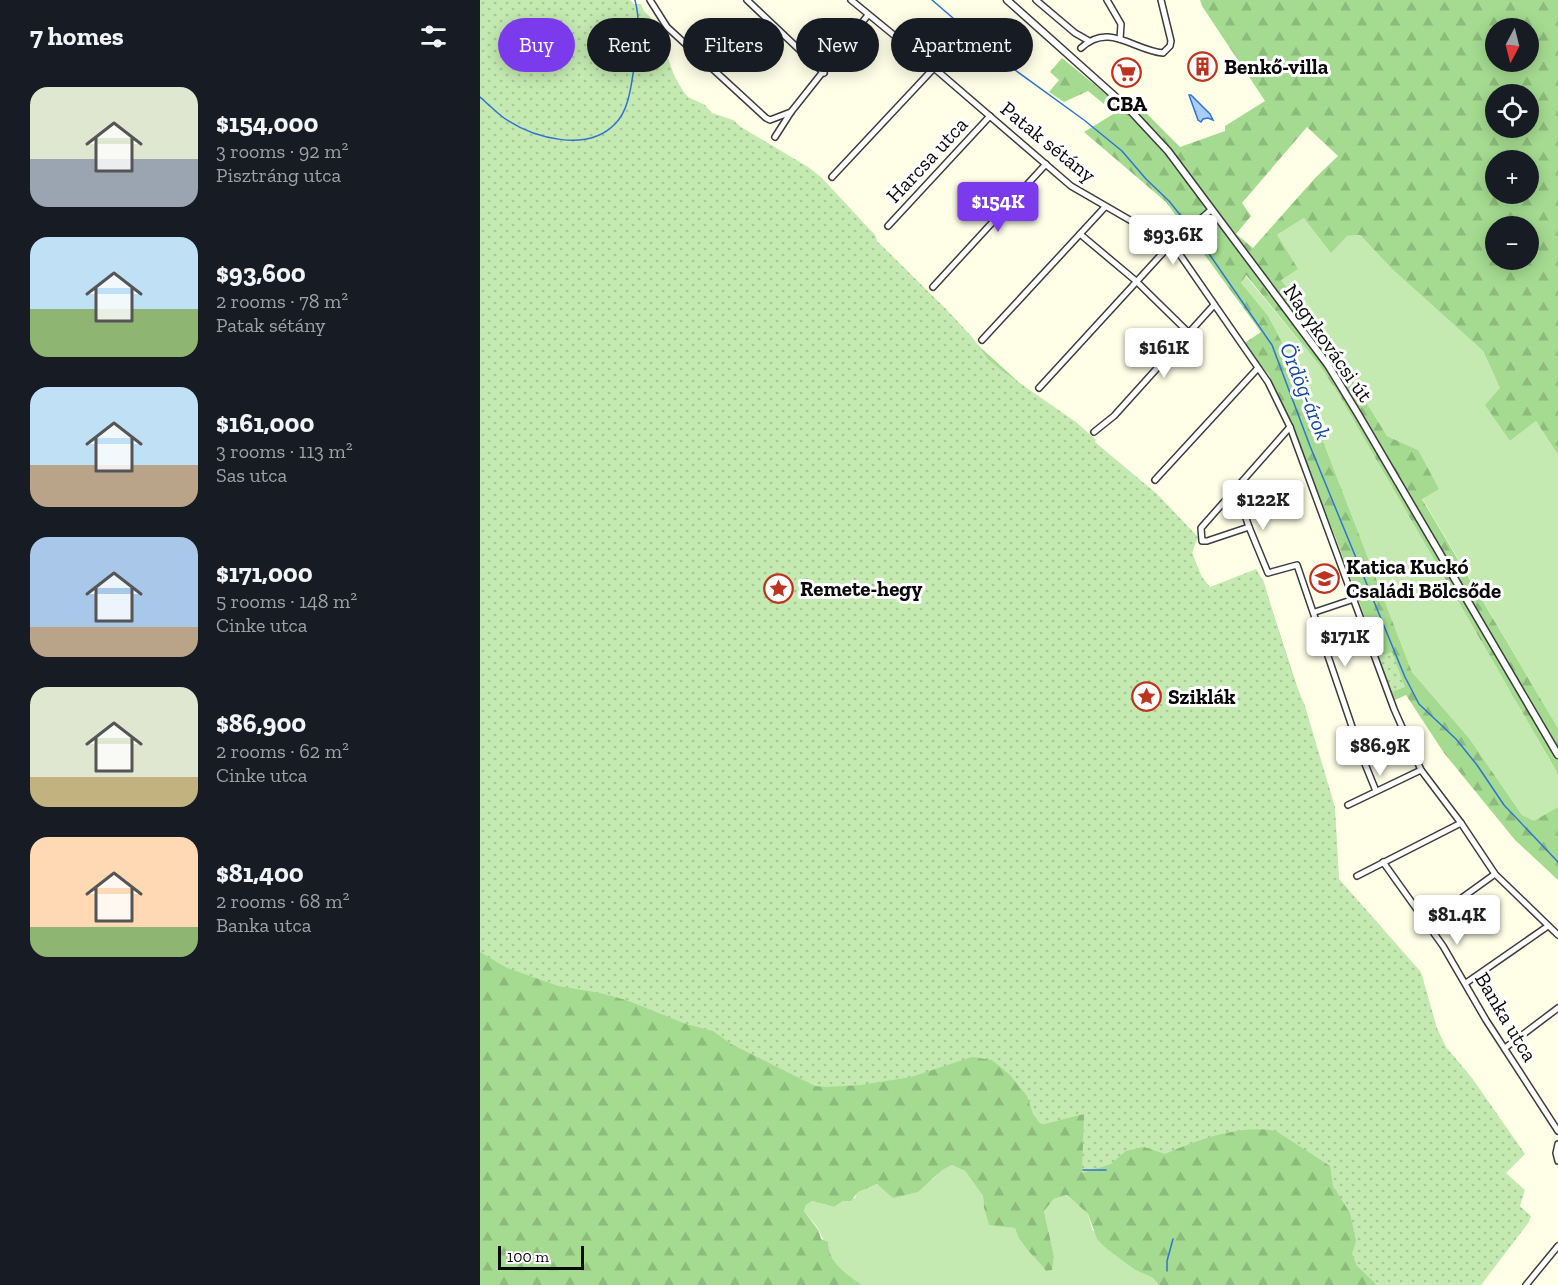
<!DOCTYPE html>
<html lang="en">
<head>
<meta charset="utf-8">
<style>
  body { margin:0; font-family:"Zilla Slab",serif; background:#242831; color:#f1f3f6; height:100vh; display:flex; flex-direction:column; font-size:22px; white-space:nowrap }
  * { box-sizing:border-box; margin:0 }
  p { font-size:20px; color:#9ea1a6 }
  .icon { flex:none; width:33px; height:33px; fill:none; stroke:currentColor; stroke-width:2; stroke-linecap:round; stroke-linejoin:round }
  .map { position:relative; flex:1; overflow:hidden }
  .sheet { display:flex; flex-direction:column; background:#171b24; width:480px }
  .sheet>* { flex:none }
  .hud { position:absolute; left:18px; top:18px; width:570px; height:54px; display:flex; gap:12px }
  .needle { width:39px; rotate:187deg }
  .buttons { position:absolute; left:1005px; top:18px; display:grid; gap:12px }
  .buttons a { display:grid; place-items:center; width:54px; height:54px; border-radius:50%; background:#171b24; box-shadow:0 3px 15px #0003; font-size:30px }
  .scale { position:absolute; left:18px; bottom:15px; width:86px; box-sizing:border-box; padding-left:6px; border:3px solid #0a0a0a; border-top:0; font-size:16px; line-height:21px; white-space:nowrap; color:#0a0a0a; -webkit-text-stroke:4px #fff; paint-order:stroke }
  .price { position:absolute; translate:-50% -51px; padding:0 14px; border-radius:6px; background:#fff; color:#222; font-size:20px; line-height:39px; filter:drop-shadow(0 2px 3px #0008) }
  .price::after { content:''; position:absolute; left:50%; top:36px; width:18px; height:14px; margin-left:-9px; background:inherit; clip-path:polygon(0 0,100% 0,50% 100%) }
  .price.current { background:#7c3aed; color:#fff }
  ul { padding:0; list-style:none }
  li { display:flex; align-items:center; gap:18px; height:150px; padding:0 30px }
  li span { display:grid; place-items:center; flex:none; width:168px; height:120px; border-radius:18px; color:#555 }
  li>.icon { margin-inline-start:auto }
  span .icon { width:72px; height:72px; fill:#fffc; stroke-width:1 }
  li b { font-size:26px }
  h2 { display:flex; justify-content:space-between; align-items:center; height:72px; padding:0 30px; font-size:26px }
  .pill { padding:0 21px; border-radius:27px; background:#171b24; box-shadow:0 3px 15px #0003; font-size:21px; line-height:54px }
  .pill.current { background:#7c3aed; color:#fff }
  main { display:flex; flex:1; min-height:0 }
  .map>svg:first-child { display:block }
  .grass { fill:#c4eab1 }
  .forest { fill:url(#forest-firs); fill-rule:evenodd }
  .park { fill:url(#park-dots) }
  .water { fill:url(#water-ripples); stroke:#2f74d2; stroke-width:1.5 }
  .lines { fill:none; stroke-linecap:round; stroke-linejoin:round }
  .stream { stroke:#2f74d2; stroke-width:1.5 }
  .minor-casing { stroke:#3d3d3d; stroke-width:8 }
  .tertiary-casing { stroke:#3d3d3d; stroke-width:9 }
  .minor { stroke:#fff; stroke-width:5 }
  .tertiary { stroke:#fff; stroke-width:6 }
  .labels { text-anchor:middle; stroke-width:6; stroke-linejoin:round; paint-order:stroke }
  .poi-label { font-size:21px; font-weight:bold; fill:#0a0a0a; stroke:#fff; text-anchor:start }
  .street-label { font-size:21px; fill:#0a0a0a; stroke:#fff }
  .water-label { font-size:22px; font-style:italic; fill:#10479f; stroke:#fff }
</style>
</head>
<body>
<main>
<section class="sheet">
<h2>7 homes<svg class="icon" aria-label="filters" viewBox="0 0 24 24"><path d="M4 7h16M4 17h16"/><circle cx="9" cy="7" r="2"/><circle cx="15" cy="17" r="2"/></svg></h2>
<ul>
<li><span style="background:linear-gradient(#dfe7d0 60%,#9aa5b1 0)"><svg class="icon" aria-label="home" viewBox="0 0 24 24"><path d="M3 11l9-7 9 7M6 9v11h12V9"/></svg></span><div><b>$154,000</b><p>3 rooms · 92 m²</p><p>Pisztráng utca</p></div></li>
<li><span style="background:linear-gradient(#bfe0f5 60%,#8fb573 0)"><svg class="icon" aria-label="home" viewBox="0 0 24 24"><path d="M3 11l9-7 9 7M6 9v11h12V9"/></svg></span><div><b>$93,600</b><p>2 rooms · 78 m²</p><p>Patak sétány</p></div></li>
<li><span style="background:linear-gradient(#bfe0f5 65%,#b9a48a 0)"><svg class="icon" aria-label="home" viewBox="0 0 24 24"><path d="M3 11l9-7 9 7M6 9v11h12V9"/></svg></span><div><b>$161,000</b><p>3 rooms · 113 m²</p><p>Sas utca</p></div></li>
<li><span style="background:linear-gradient(#a9c7e8 75%,#b9a48a 0)"><svg class="icon" aria-label="home" viewBox="0 0 24 24"><path d="M3 11l9-7 9 7M6 9v11h12V9"/></svg></span><div><b>$171,000</b><p>5 rooms · 148 m²</p><p>Cinke utca</p></div></li>
<li><span style="background:linear-gradient(#dfe7d0 75%,#c2b280 0)"><svg class="icon" aria-label="home" viewBox="0 0 24 24"><path d="M3 11l9-7 9 7M6 9v11h12V9"/></svg></span><div><b>$86,900</b><p>2 rooms · 62 m²</p><p>Cinke utca</p></div></li>
<li><span style="background:linear-gradient(#ffd9b3 75%,#8fb573 0)"><svg class="icon" aria-label="home" viewBox="0 0 24 24"><path d="M3 11l9-7 9 7M6 9v11h12V9"/></svg></span><div><b>$81,400</b><p>2 rooms · 68 m²</p><p>Banka utca</p></div></li>
</ul>
</section>
<div class="map">
<svg width="1078" height="1285" viewBox="0 0 1078 1285">
  <defs>
    <pattern id="forest-firs" width="22" height="20" patternUnits="userSpaceOnUse" patternTransform="scale(1.5)"><rect width="22" height="20" fill="#a4db90"/><path d="M5 1l3.5 6h-7zM16 11l3.5 6h-7z" fill="#8cbb7b"/></pattern>
    <pattern id="park-dots" width="8" height="8" patternUnits="userSpaceOnUse" patternTransform="scale(1.5)"><rect width="8" height="8" fill="#c4eab1"/><path d="M2 2h.1M6 6h.1" fill="none" stroke="#a7c797" stroke-width="1.8" stroke-linecap="round"/></pattern>
    <pattern id="water-ripples" width="26" height="14" patternUnits="userSpaceOnUse" patternTransform="scale(1.5)"><rect width="26" height="14" fill="#aacdf8"/><path d="M2 4q2-2 4 0t4 0M15 11q2-2 4 0t4 0" fill="none" stroke="#91afd3"/></pattern>
  </defs>
  <rect width="100%" height="100%" fill="#ffffe8"/>
  <g class="grass">
    <polygon points="824,218 867,236 880,235 912,269 1003,351 1020,388 1030,441 1056,421 1078,455 1078,728 942,498 938,450 907,436 840,327 801,280 797,235"/>
    <polygon points="765,275 840,366 856,390 1078,774 1078,807 1054,822 1042,815 989,738 932,672 815,368 761,283"/>
    <path d="M 472,1165 L 485,1171 L 503,1196 L 504,1208 L 509,1224 L 535,1228 C 540,1246 555,1256 566,1271 L 574,1256 L 564,1211 L 574,1199 L 587,1195 L 608,1214 L 612,1229 L 628,1250 L 655,1270 L 673,1278 L 679,1285 L 382,1285 C 378,1283 373,1281 369,1278 C 355,1267 346,1246 339,1230 C 335,1224 329,1217 324,1211 L 326,1205 L 332,1201 L 354,1207 L 363,1201 L 375,1198 L 377,1192 L 397,1184 L 404,1189 L 453,1179 L 461,1170 Z"/>
  </g>
  <g class="forest">
    <path d="M 0,0 L 228,131 L 295,149 L 501,348 L 715,542 L 712,552 L 720,577 L 730,588 L 783,582 L 828,721 L 857,878 L 960,1039 L 1024,1176 L 997,1285 L 679,1285 L 673,1278 L 655,1270 L 628,1250 L 617,1239 L 608,1214 L 587,1195 L 574,1199 L 564,1211 L 574,1256 L 572,1270 L 566,1271 C 555,1256 540,1246 535,1228 L 509,1225 L 504,1208 L 503,1196 L 485,1171 L 472,1165 L 462,1170 L 438,1192 L 413,1198 L 397,1184 L 378,1192 L 371,1201 L 363,1201 L 354,1207 L 332,1201 L 326,1205 L 324,1211 L 339,1231 L 341,1239 L 348,1242 C 348,1262 367,1275 382,1285 L 0,1285 Z"/>
    <path d="M 720,0 L 1078,0 L 1078,455 L 1056,421 L 1030,441 L 1005,405 L 1020,388 L 1003,351 L 912,269 L 880,235 L 867,236 L 851,253 L 824,218 L 797,235 L 818,269 L 801,280 L 840,327 L 907,436 L 938,450 L 959,489 L 942,499 L 1078,728 L 1078,774 L 856,390 L 840,366 L 766,275 L 761,283 L 788,316 L 815,368 L 932,672 L 989,738 L 1042,815 L 1054,821 L 1078,807 L 1078,880 L 1035,840 L 964,753 L 926,695 L 915,700 L 855,536 L 789,375 L 763,344 L 781,332 L 686,202 L 604,132 L 635,113 L 608,91 L 584,102 L 569,92 L 579,80 L 570,72 L 582,58 L 643,108 L 656,103 L 700,147 L 745,131 L 745,126 L 785,101 L 722,6 ZM 1016,28 L 1048,28 L 1048,62 L 1016,62 ZM 1016,94 L 1048,94 L 1048,128 L 1016,128 ZM 827,127 L 858,156 L 835,178 L 773,248 L 756,234 L 771,216 L 762,203 ZM 1016,160 L 1048,160 L 1048,194 L 1016,194 ZM 1016,226 L 1048,226 L 1048,260 L 1016,260 Z"/>
  </g>
  <g class="park">
    <path d="M 0,0 L 150,0 L 154,4 L 161,4 L 164,11 L 180,27 L 178,30 L 194,75 L 203,91 L 208,97 L 225,105 L 232,113 L 253,120 L 261,127 L 328,167 L 341,177 L 395,235 L 397,241 L 467,310 L 492,337 L 508,359 L 521,370 L 596,422 L 616,440 L 615,442 L 677,494 L 718,537 L 712,553 L 722,577 L 730,587 L 776,569 L 784,582 L 789,599 L 813,677 L 825,706 L 855,807 L 859,879 L 941,972 L 957,1028 L 966,1047 L 992,1078 L 1045,1154 L 1026,1173 L 1045,1190 L 1040,1206 L 1051,1216 L 1049,1222 L 1001,1285 L 897,1285 L 877,1266 L 872,1254 L 876,1241 L 870,1213 L 853,1186 L 850,1166 L 796,1131 C 760,1124 718,1140 685,1154 L 664,1147 L 646,1151 L 631,1164 L 602,1173 L 604,1114 L 561,1125 L 553,1114 L 547,1096 L 530,1075 L 512,1060 L 492,1057 L 431,1077 L 381,1085 L 346,1087 L 335,1086 L 251,1044 L 233,1031 L 206,1024 L 146,1000 L 120,993 L 78,986 L 27,968 L 0,952 Z"/>
    <polygon points="912,652 925,687 909,693 896,657"/>
  </g>
  <polygon class="water" points="709,95 711,95 730,114 733,120 728,118 723,119 721,122 718,120"/>
  <g class="lines">
    <g class="stream">
      <polyline points="452,0 524,62 604,120 642,151 666,179 689,201 709,226"/>
      <path d="M 0,97 C 8,104 16,112 24,118 C 53,138 107,153 135,124 C 149,110 151,86 154,68 C 158,45 161,23 155,0"/>
      <polyline points="712,229 792,345 830,446 925,677 939,704 976,739 997,765 1024,805 1078,862"/>
      <polyline points="603,1170 626,1170"/>
      <polyline points="687,1271 687,1261 693,1239"/>
    </g>
    <defs>
      <g id="minor">
        <polyline points="170,0 187,27 286,118 290,120 311,112"/>
        <polyline points="267,0 344,73"/>
        <polyline points="371,0 454,68 591,186 686,241 696,249 788,382 810,427 914,709 941,770 981,823 1015,874 1078,935"/>
        <polyline points="556,0 595,33 609,41"/>
        <polyline points="627,0 641,24 640,39"/>
        <path d="M 601,48 C 629,22 653,50 683,53 L 690,46 L 691,41 L 681,0"/>
        <polyline points="295,137 311,112 388,15"/>
        <polyline points="352,177 454,68"/>
        <polyline points="408,226 510,116"/>
        <polyline points="600,234 656,281 709,333"/>
        <polyline points="453,287 566,164"/>
        <polyline points="502,340 625,207"/>
        <polyline points="559,388 691,244 731,210"/>
        <polyline points="614,432 634,416 734,305"/>
        <polyline points="675,480 778,368"/>
        <polyline points="756,489 769,527 788,573 817,565 883,759 896,791"/>
        <polyline points="769,527 727,541 722,541 721,528 810,427"/>
        <polyline points="835,612 874,599"/>
        <polyline points="868,805 941,770"/>
        <polyline points="903,862 963,946 1006,1020 1078,1131"/>
        <polyline points="877,876 981,823"/>
        <polyline points="947,923 1015,874"/>
        <polyline points="986,983 1068,926"/>
        <polyline points="1025,1048 1078,1008"/>
        <polyline points="1078,1144 1076,1153 1078,1161"/>
        <polyline points="1046,1285 1078,1246"/>
      </g>
      <polyline id="tertiary" points="527,0 648,108 688,151 848,365 878,414 1078,755"/>
    </defs>
    <use href="#minor" class="minor-casing"/>
    <use href="#tertiary" class="tertiary-casing"/>
    <use href="#minor" class="minor"/>
    <use href="#tertiary" class="tertiary"/>
  </g>
  <defs>
    <symbol id="building-ring" viewBox="-11 -11 22 22"><circle r="9.5" fill="#fff" stroke="#be331e" stroke-width="1.5"/><path d="M-4-6H4V6H1V3H-1V6H-4ZM-2.5-4.3h1.7v1.8h-1.7ZM.8-4.3h1.7v1.8H.8ZM-2.5-1h1.7V.8h-1.7ZM.8-1h1.7V.8H.8Z" fill="#be331e"/></symbol>
    <symbol id="supermarket-ring" viewBox="-11 -11 22 22"><circle r="9.5" fill="#fff" stroke="#be331e" stroke-width="1.5"/><path d="M-6-5.5h2.5l.6 2H6L4.5 2H-2.5L-4.4-4H-6ZM-1.5 3.2a1.3 1.3 0 1 0 .1 0ZM3 3.2a1.3 1.3 0 1 0 .1 0Z" fill="#be331e"/></symbol>
    <symbol id="school-ring" viewBox="-11 -11 22 22"><circle r="9.5" fill="#fff" stroke="#be331e" stroke-width="1.5"/><path d="M0-5L7-2L0 1L-7-2ZM-4 1L0 2.5L4 1V4Q0 6-4 4Z" fill="#be331e"/></symbol>
    <symbol id="sight-ring" viewBox="-11 -11 22 22"><circle r="9.5" fill="#fff" stroke="#be331e" stroke-width="1.5"/><path d="M0-6L1.8-2.2L6-1.7L2.9 1.2L3.7 5.4L0 3.3L-3.7 5.4L-2.9 1.2L-6-1.7L-1.8-2.2Z" fill="#be331e"/></symbol>
  </defs>
  <g fill-rule="evenodd">
    <use href="#building-ring" x="706" y="50" width="33" height="33"/>
    <use href="#supermarket-ring" x="630" y="56" width="33" height="33"/>
    <use href="#school-ring" x="828" y="562" width="33" height="33"/>
    <use href="#sight-ring" x="282" y="572" width="33" height="33"/>
    <use href="#sight-ring" x="650" y="680" width="33" height="33"/>
  </g>
  <g class="labels">
    <g class="poi-label">
      <text x="744" y="74">Benkő-villa</text>
      <text x="647" y="111" text-anchor="middle">CBA</text>
      <text x="866" y="574">Katica Kuckó<tspan x="866" dy="24">Családi Bölcsőde</tspan></text>
      <text x="320" y="596">Remete-hegy</text>
      <text x="688" y="704">Sziklák</text>
    </g>
    <g class="street-label">
      <text transform="translate(568 142) rotate(39)" y="7">Patak sétány</text>
      <text transform="translate(447 160) rotate(-47)" y="7">Harcsa utca</text>
      <text transform="translate(848 343) rotate(55)" y="7">Nagykovácsi út</text>
      <text transform="translate(1026 1017) rotate(59)" y="7">Banka utca</text>
    </g>
    <g class="water-label">
      <text transform="translate(826 391) rotate(68)" y="8">Ördög-árok</text>
    </g>
  </g>
</svg>
<div class="buttons">
<a><svg class="needle" viewBox="-14 -14 28 28"><path d="M0-13l5 13h-10z" fill="#e53935"/><path d="M0 13l5-13h-10z" fill="#9ea1a6"/></svg></a>
<a><svg class="icon" aria-label="locate" viewBox="0 0 24 24"><circle cx="12" cy="12" r="6"/><path d="M12 2v4M12 18v4M2 12h4M18 12h4"/></svg></a>
<a>+</a>
<a>−</a>
</div>
<div class="scale">100 m</div>
<b class="price current" style="left:518px;top:233px">$154K</b>
<b class="price" style="left:693px;top:266px">$93.6K</b>
<b class="price" style="left:684px;top:379px">$161K</b>
<b class="price" style="left:783px;top:531px">$122K</b>
<b class="price" style="left:865px;top:668px">$171K</b>
<b class="price" style="left:900px;top:777px">$86.9K</b>
<b class="price" style="left:977px;top:946px">$81.4K</b>
<div class="hud">
<a class="pill current">Buy</a>
<a class="pill">Rent</a>
<a class="pill">Filters</a>
<a class="pill">New</a>
<a class="pill">Apartment</a>
</div>
</div>
</main>
</body>
</html>
